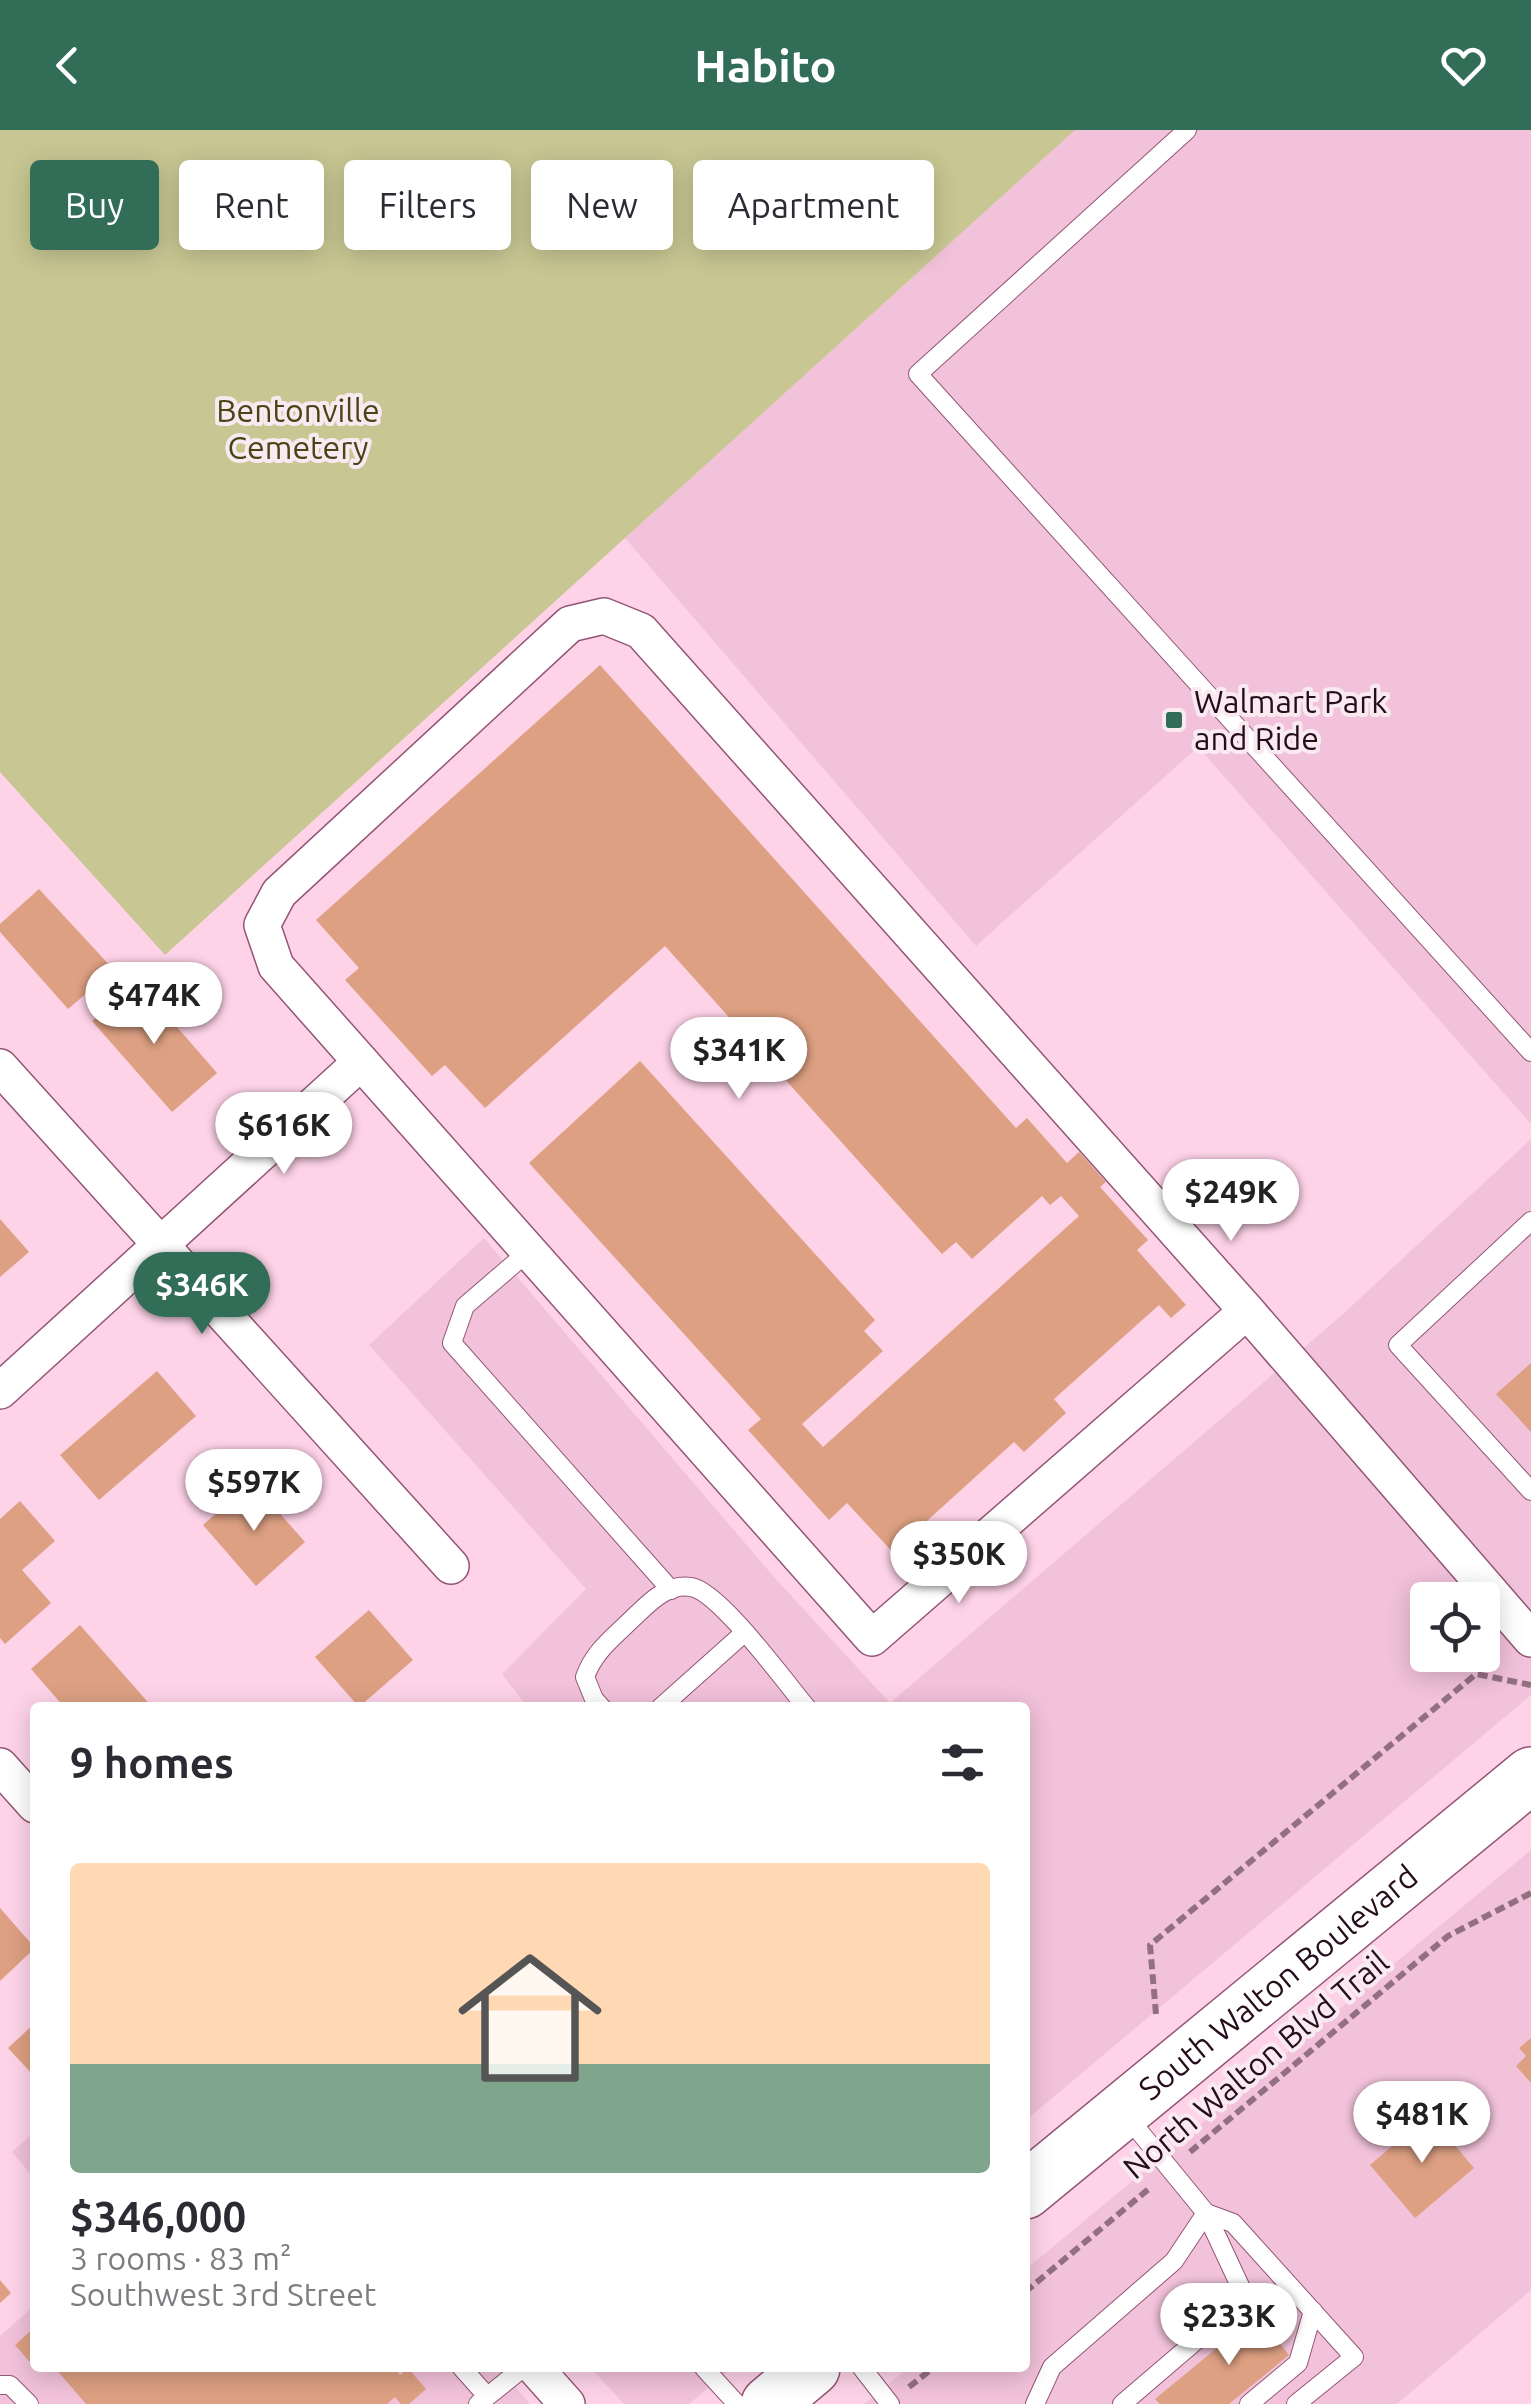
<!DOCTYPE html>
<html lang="en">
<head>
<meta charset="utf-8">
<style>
  body { margin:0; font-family:Ubuntu,sans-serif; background:#f7f7f7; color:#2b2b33; height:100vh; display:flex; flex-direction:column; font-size:38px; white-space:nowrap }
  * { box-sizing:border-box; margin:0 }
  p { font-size:32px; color:#7c7c81 }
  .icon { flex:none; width:55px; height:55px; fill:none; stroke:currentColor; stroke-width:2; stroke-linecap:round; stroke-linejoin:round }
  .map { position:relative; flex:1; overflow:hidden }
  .sheet { position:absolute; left:30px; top:1572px; width:1000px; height:670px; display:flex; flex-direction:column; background:#fff; border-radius:10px; box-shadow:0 5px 25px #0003 }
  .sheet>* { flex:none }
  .hud { position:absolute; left:30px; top:30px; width:1000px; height:90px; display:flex; gap:20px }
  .tools { position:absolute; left:1410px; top:1452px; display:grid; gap:20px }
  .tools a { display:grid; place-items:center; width:90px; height:90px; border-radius:10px; background:#fff; box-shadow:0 5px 25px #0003; font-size:50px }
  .price { position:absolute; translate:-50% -85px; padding:0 22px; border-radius:35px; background:#fff; color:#222; font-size:32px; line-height:65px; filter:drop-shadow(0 2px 5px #0008) }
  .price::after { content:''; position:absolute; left:50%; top:60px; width:30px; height:22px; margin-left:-15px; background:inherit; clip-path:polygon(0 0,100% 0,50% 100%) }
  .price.active { background:#326d57; color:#fff }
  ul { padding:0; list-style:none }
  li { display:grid; align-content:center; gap:20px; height:530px; padding:0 40px }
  li span { display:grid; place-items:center; height:310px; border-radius:10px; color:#555 }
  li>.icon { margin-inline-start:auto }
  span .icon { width:180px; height:180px; fill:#fffc; stroke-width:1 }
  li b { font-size:42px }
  h2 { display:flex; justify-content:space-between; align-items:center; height:120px; padding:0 40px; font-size:42px }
  .pill { padding:0 35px; border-radius:10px; background:#fff; box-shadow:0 5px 25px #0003; font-size:35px; line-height:90px }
  .pill.active { background:#326d57; color:#fff }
  header { display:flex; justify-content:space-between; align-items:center; height:130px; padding:0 40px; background:#326d57; color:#fff; font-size:45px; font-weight:700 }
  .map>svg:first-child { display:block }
  .built { fill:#f2c2da; fill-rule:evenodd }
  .green { fill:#c8c793 }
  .building { fill:#dda082 }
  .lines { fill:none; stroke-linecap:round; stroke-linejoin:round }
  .lane-casing { stroke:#935577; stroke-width:20 }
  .street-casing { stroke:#935577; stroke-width:38 }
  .primary-casing { stroke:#935577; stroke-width:58 }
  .path { stroke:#927082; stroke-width:6; stroke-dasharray:10 5; stroke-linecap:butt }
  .lane { stroke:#fff; stroke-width:18 }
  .street { stroke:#fff; stroke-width:35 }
  .primary { stroke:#fff; stroke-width:55 }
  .poi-dot { fill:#326d57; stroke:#f9eaf1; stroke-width:4 }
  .labels { text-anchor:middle; stroke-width:8; stroke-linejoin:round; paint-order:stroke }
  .park-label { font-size:32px; fill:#474514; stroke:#f9eaf1 }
  .poi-label { font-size:32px; fill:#260d1b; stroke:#f9eaf1; text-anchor:start }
  .street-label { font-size:32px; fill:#260d1b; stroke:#f9eaf1 }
</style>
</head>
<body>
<header><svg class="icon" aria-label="back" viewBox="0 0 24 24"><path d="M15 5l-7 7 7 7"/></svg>Habito<svg class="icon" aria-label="heart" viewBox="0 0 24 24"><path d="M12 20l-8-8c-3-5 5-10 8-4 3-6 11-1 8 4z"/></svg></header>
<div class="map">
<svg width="1531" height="2274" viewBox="0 0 1531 2274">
  <rect width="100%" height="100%" fill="#fed3e8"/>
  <g class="built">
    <polygon points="1075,0 1531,0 1531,994 1198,617 976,816 625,408"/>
    <path d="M 1531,1009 L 1531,1565 L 1025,1991 L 1025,1578 L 527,1577 L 502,1544 L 586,1459 L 369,1215 L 484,1108 L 774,1447 L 890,1573 L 1343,1184 ZM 1428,1470 L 1482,1470 L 1482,1525 L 1428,1525 Z"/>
    <polygon points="1531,1720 1531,2160 1397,2274 864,2274 908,2238 1025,2238 1025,2140"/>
    <polygon points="35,2002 35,2049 12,2022"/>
    <polygon points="35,2175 35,2238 499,2238 530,2274 0,2274 0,2206"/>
    <polygon points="591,2238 732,2238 689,2274 624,2274"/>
  </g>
  <polygon class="green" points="0,0 1075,0 165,825 0,642"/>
  <g class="building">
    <polygon points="600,535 1016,998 1027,988 1067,1033 1079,1022 1106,1052 1100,1057 1148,1110 1137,1120 1186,1175 1171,1188 1159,1175 1054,1269 1066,1283 1024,1322 1014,1312 918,1399 927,1408 901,1431 847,1373 829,1390 748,1300 761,1289 529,1033 640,931 875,1190 864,1201 883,1221 802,1294 823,1317 1079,1086 1061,1066 1050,1075 1042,1066 972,1129 956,1112 942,1124 665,816 485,978 445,935 432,946 345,850 359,838 316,790"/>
    <polygon points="39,759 114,840 68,879 0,802 0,794"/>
    <polygon points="137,851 217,943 172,982 92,891"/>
    <polygon points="0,1089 29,1122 0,1147"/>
    <polygon points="1531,1233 1531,1302 1496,1264"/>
    <polygon points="157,1241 196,1286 99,1370 60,1325"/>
    <polygon points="252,1352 305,1412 256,1456 203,1395"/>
    <polygon points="20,1371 55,1411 22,1440 51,1473 5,1514 0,1508 0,1389"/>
    <polygon points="369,1480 413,1530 359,1577 315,1527"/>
    <polygon points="80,1495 153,1578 65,1578 31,1539"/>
    <polygon points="0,1778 35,1818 0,1851"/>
    <polygon points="35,1893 35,1947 8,1918"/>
    <polygon points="1531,1908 1531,1953 1516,1936 1526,1926 1519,1918"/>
    <polygon points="1429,1985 1474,2038 1415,2088 1370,2035"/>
    <polygon points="0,2150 11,2163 0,2173"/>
    <polygon points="1257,2185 1289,2225 1229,2274 1160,2274 1155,2269"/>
    <polygon points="35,2197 35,2238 15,2215"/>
    <polygon points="55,2238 394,2238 400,2245 408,2238 426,2259 409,2274 401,2274 395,2267 387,2274 86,2274"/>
  </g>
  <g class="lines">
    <defs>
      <g id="lane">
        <polyline points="1187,0 918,244 1531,922"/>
        <polyline points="1531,1091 1398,1215 1531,1361"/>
        <polyline points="529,1121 465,1176 452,1213 671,1460"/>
        <path d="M 602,1578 L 594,1569 L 585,1547 C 594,1521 614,1507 633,1488 C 649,1473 667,1453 691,1457 C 719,1461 786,1553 807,1578"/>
        <polyline points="660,1578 744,1503"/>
        <polyline points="1206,2083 1233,2093 1354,2227 1296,2274"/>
        <polyline points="462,2238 487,2266"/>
        <polyline points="704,2238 737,2274"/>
        <polyline points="862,2238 890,2274"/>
        <polyline points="0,2255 10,2255 29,2274"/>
        <polyline points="478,2274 523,2238"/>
        <polyline points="1035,2274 1052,2237 1174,2131 1206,2083"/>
        <polyline points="1122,2274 1226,2185 1240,2156 1206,2083 1125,1984"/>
        <polyline points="1249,2274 1298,2233 1313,2181"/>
      </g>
      <g id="street">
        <polyline points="0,937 451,1436"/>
        <polyline points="1247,1181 872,1508 276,836 262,795 279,763 570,494 604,486 641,501 1247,1181 1531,1509"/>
        <polyline points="0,1261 361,932"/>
        <polyline points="0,1636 35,1675"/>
        <polyline points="535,2238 567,2274"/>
      </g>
      <g id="primary">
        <path id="s1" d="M 1025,2061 L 1531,1645"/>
        <polyline points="769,2274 812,2238"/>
      </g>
    </defs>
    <use href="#lane" class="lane-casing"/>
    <use href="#street" class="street-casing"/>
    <use href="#primary" class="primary-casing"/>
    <g class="path">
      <polyline points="1156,1884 1150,1815 1476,1544 1531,1555"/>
      <polyline points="1190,2022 1448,1806 1531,1763"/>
      <polyline points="1025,2162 1151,2057"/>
      <polyline points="909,2257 933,2238"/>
    </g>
    <use href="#lane" class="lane"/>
    <use href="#street" class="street"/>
    <use href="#primary" class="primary"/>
  </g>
  <rect class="poi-dot" x="1164" y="580" width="20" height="20" rx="5"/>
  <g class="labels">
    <g class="park-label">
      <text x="298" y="292">Bentonville<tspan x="298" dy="37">Cemetery</tspan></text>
    </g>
    <g class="poi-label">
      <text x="1194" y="583">Walmart Park<tspan x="1194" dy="37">and Ride</tspan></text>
    </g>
    <g class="street-label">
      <text dy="11" stroke="none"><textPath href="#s1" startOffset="328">South Walton Boulevard</textPath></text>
      <text transform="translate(1256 1935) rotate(-40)" y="11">North Walton Blvd Trail</text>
    </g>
  </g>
</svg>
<div class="tools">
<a><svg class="icon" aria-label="locate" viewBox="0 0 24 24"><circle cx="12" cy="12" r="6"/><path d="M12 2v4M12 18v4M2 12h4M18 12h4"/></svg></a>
</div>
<b class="price" style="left:154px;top:917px">$474K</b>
<b class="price" style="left:739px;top:972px">$341K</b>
<b class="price" style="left:284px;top:1047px">$616K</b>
<b class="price" style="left:1231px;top:1114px">$249K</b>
<b class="price active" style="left:202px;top:1207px">$346K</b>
<b class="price" style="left:254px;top:1404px">$597K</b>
<b class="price" style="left:959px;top:1476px">$350K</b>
<b class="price" style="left:1422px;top:2036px">$481K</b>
<b class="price" style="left:1229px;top:2238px">$233K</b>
<div class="hud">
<a class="pill active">Buy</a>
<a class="pill">Rent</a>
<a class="pill">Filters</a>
<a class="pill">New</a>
<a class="pill">Apartment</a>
</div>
<section class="sheet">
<h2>9 homes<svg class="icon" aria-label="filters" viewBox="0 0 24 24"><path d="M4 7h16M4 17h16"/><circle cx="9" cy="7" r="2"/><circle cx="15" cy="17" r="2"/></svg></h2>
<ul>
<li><span style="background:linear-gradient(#ffd9b3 65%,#7fa58c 0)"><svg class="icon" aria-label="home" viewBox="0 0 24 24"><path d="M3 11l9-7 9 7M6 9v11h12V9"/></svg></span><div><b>$346,000</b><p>3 rooms · 83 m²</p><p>Southwest 3rd Street</p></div></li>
</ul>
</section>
</div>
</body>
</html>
